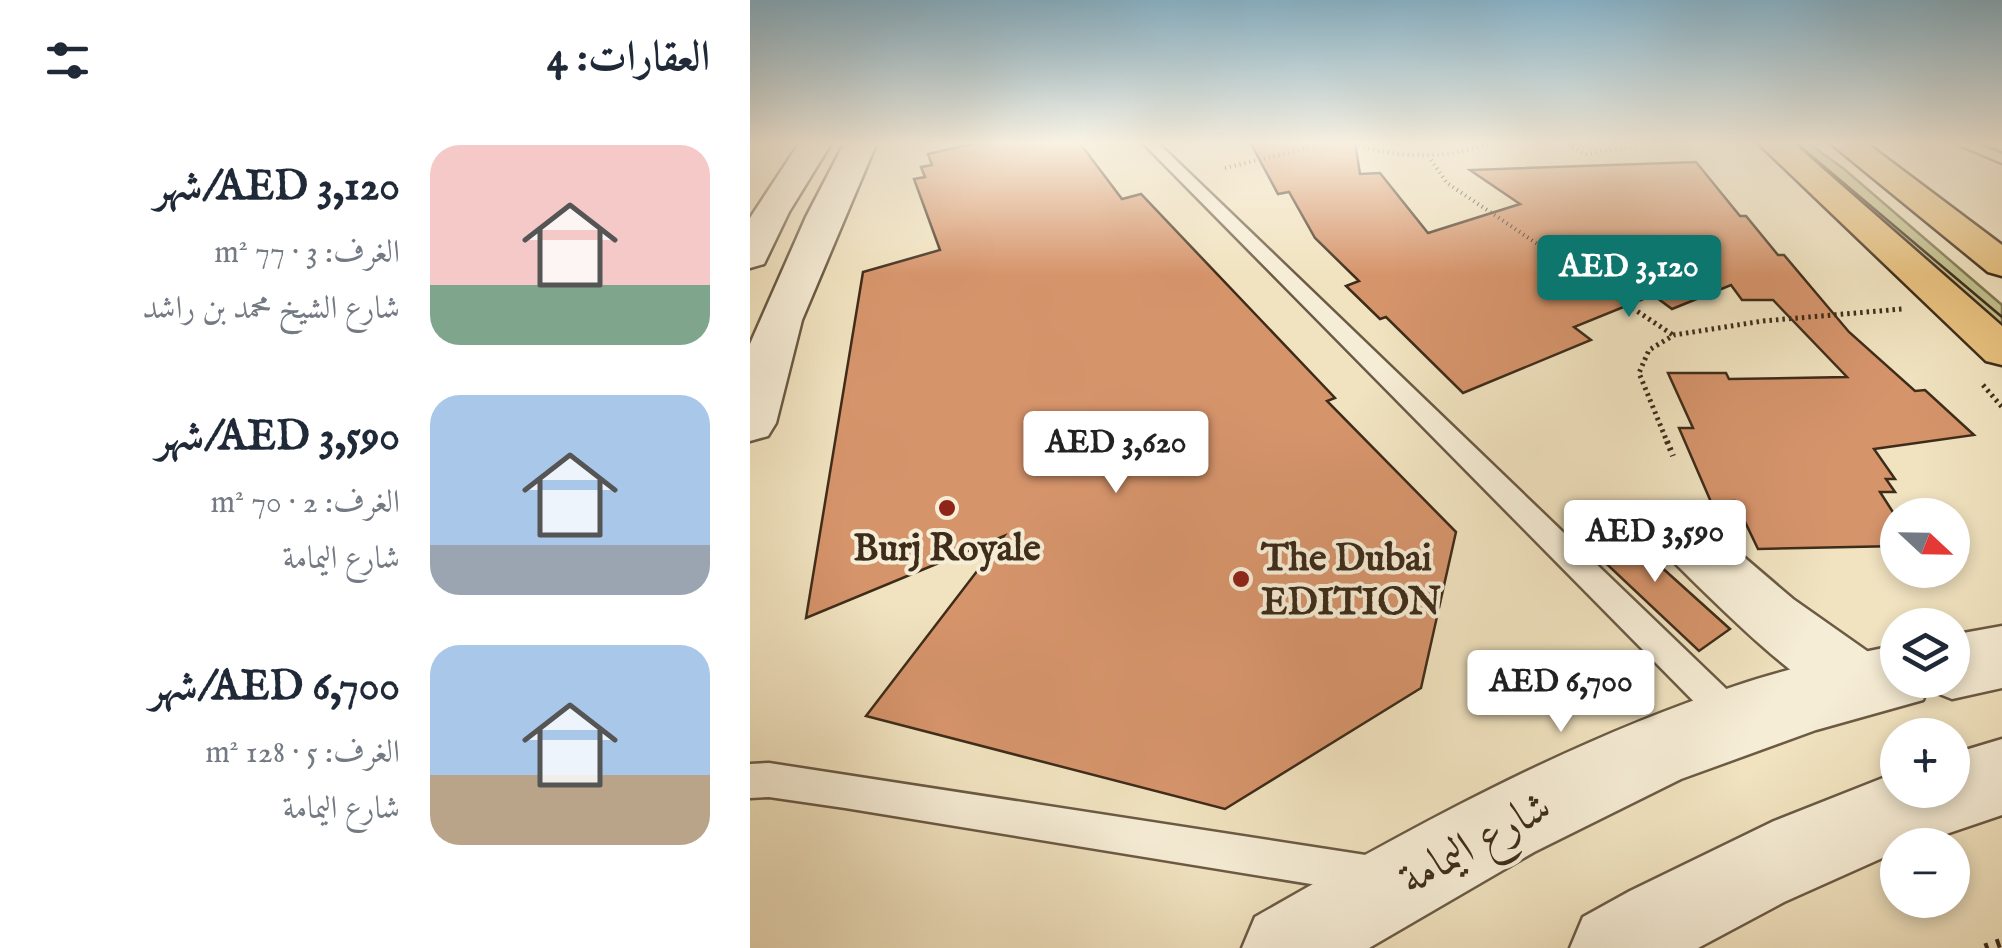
<!DOCTYPE html>
<html lang="ar">
<head>
<meta charset="utf-8">
<style>
  body { margin:0; font-family:"IM FELL English",Amiri,serif; background:#f6f6f7; color:#1f2937; direction:rtl; height:100vh; display:flex; flex-direction:column; font-size:38px; white-space:nowrap }
  * { box-sizing:border-box; margin:0 }
  p { font-size:32px; color:#747a83 }
  .icon { flex:none; width:55px; height:55px; fill:none; stroke:currentColor; stroke-width:2; stroke-linecap:round; stroke-linejoin:round }
  .map { position:relative; flex:1; overflow:hidden; direction:ltr }
  .sheet { display:flex; flex-direction:column; background:#fff; width:750px }
  .sheet>* { flex:none }
  .needle { width:65px; rotate:112deg }
  .buttons { position:absolute; left:1130px; top:498px; display:grid; gap:20px }
  .buttons a { display:grid; place-items:center; width:90px; height:90px; border-radius:50%; background:#fff; box-shadow:0 5px 15px #0003; font-size:50px }
  .price { position:absolute; translate:-50% -85px; padding:0 22px; border-radius:10px; background:#fff; color:#222; font-size:32px; line-height:65px; filter:drop-shadow(0 2px 5px #0008) }
  .price::after { content:''; position:absolute; left:50%; top:60px; width:30px; height:22px; margin-left:-15px; background:inherit; clip-path:polygon(0 0,100% 0,50% 100%) }
  .price.current { background:#0f766e; color:#fff }
  ul { padding:0; list-style:none }
  li { display:flex; align-items:center; gap:30px; height:250px; padding:0 40px }
  li span { display:grid; place-items:center; flex:none; width:280px; height:200px; border-radius:30px; color:#555 }
  li>.icon { margin-inline-start:auto }
  span .icon { width:120px; height:120px; fill:#fffc; stroke-width:1 }
  li b { font-size:42px }
  h2 { display:flex; justify-content:space-between; align-items:center; height:120px; padding:0 40px; font-size:42px }
  main { display:flex; flex:1; min-height:0 }
  .map>svg:first-child { display:block }
  .green { fill:#c1c18d; stroke:#807654; stroke-width:2.5 }
  .building { fill:#d6946b; stroke:#3e2c1a; stroke-width:2.5 }
  .lines { fill:none; stroke-linecap:round; stroke-linejoin:round }
  .service-casing { stroke:#6b5a44; stroke-width:5 }
  .minor-casing { stroke:#6b5a44; stroke-width:5 }
  .tertiary-casing { stroke:#6b5a44; stroke-width:5 }
  .primary-casing { stroke:#3e2c1a; stroke-width:5 }
  .path-far3 { stroke:#3e2c1a; stroke-width:4; stroke-dasharray:1 4; stroke-linecap:butt }
  .path-far2 { stroke:#3e2c1a; stroke-width:5; stroke-dasharray:2.5 4; stroke-linecap:butt }
  .path-far1 { stroke:#3e2c1a; stroke-width:6; stroke-dasharray:2.5 5; stroke-linecap:butt }
  .path { stroke:#3e2c1a; stroke-width:9; stroke-dasharray:4 8; stroke-linecap:butt }
  .service { fill:#f6edd6; fill-rule:evenodd }
  .minor { fill:#f6edd6; fill-rule:evenodd }
  .tertiary { fill:#f6edd6; fill-rule:evenodd }
  .primary { fill:#e8c280; fill-rule:evenodd }
  .tram { stroke:#3e2c1a; stroke-width:2.5 }
  .poi-dot { fill:#8f2418; stroke:#f6edd6; stroke-width:4 }
  .labels { text-anchor:middle; stroke-width:8; stroke-linejoin:round; paint-order:stroke }
  .poi-label { font-size:38px; font-weight:bold; fill:#3e2c1a; stroke:#f6edd6 }
  .near-street-label { font-size:45px; fill:#3e2c1a; stroke:#f6edd6 }
</style>
</head>
<body>
<main>
<div class="map">
<svg width="1252" height="948" viewBox="0 0 1252 948">
  <rect width="100%" height="100%" fill="#f1e3c0"/>
  <filter id="stains"><feTurbulence type="fractalNoise" baseFrequency=".002" numOctaves="4"/><feColorMatrix values="0 0 0 0 .2 0 0 0 0 .09 0 0 0 0 .02 0 0 0 .5 -.17"/></filter>
  <radialGradient id="worn" r=".72"><stop offset=".6" stop-color="#630" stop-opacity="0"/><stop offset="1" stop-color="#630" stop-opacity=".3"/></radialGradient>
  <polygon class="green" points="1034,142 1057,142 1094,169 1252,305 1252,335"/>
  <g class="building">
    <polygon points="231,142 329,142 372,199 391,194 585,398 577,401 706,532 671,688 475,809 116,716 254,536 56,618 113,272 190,250 164,179 175,177 171,167 182,165 178,154"/>
    <polygon points="500,142 605,142 610,174 630,173 678,233 770,204 720,170 946,162 990,216 996,216 1028,255 1034,255 1099,332 1165,391 1175,390 1224,435 1124,449 1145,479 1136,479 1145,492 1130,492 1148,520 1148,546 1008,549 985,501 961,502 929,428 943,428 918,373 976,373 979,379 1097,377 1023,300 992,300 981,285 922,309 903,295 824,327 841,340 713,393 636,317 630,319 596,286 609,281 565,238 539,192 528,194"/>
    <polygon points="858,519 980,629 949,651 828,537"/>
  </g>
  <g class="lines">
    <defs>
      <g id="service">
        <polygon points="392,142 407,142 995,707 999,718 995,729 983,734 971,729"/>
        <polygon points="1202,142 1222,142 1252,154 1252,163"/>
        <polygon points="19,763 622,856 635,862 641,875 635,888 622,894 95,808 19,797 0,798 0,764"/>
      </g>
      <path id="minor" d="M 921,505 L 940,511 L 1043,599 L 1134,663 L 1144,684 L 1134,705 L 1112,714 C 1043,687 957,593 902,541 L 894,526 L 902,511 Z"/>
      <g id="tertiary">
        <polygon points="50,142 82,142 39,212 14,264 0,268 0,218"/>
        <polygon points="95,142 127,142 52,320 26,423 18,436 0,441 0,344 56,217"/>
        <path d="M 1252,626 L 1252,688 L 1202,699 L 1177,689 L 1173,700 L 1066,730 L 931,779 L 784,852 L 619,948 L 492,948 L 505,917 C 659,829 816,742 985,686 C 1038,668 1093,656 1148,645 L 1148,680 L 1202,680 L 1202,635 Z"/>
        <polygon points="1252,739 1252,815 1164,845 1148,845 1148,851 1034,902 948,948 820,948 833,917 880,891 1024,821 1148,772 1148,790 1202,790 1202,754"/>
      </g>
      <g id="primary">
        <polygon points="1007,142 1042,142 1252,326 1252,365 1236,361"/>
        <polygon points="1079,142 1115,142 1252,245 1252,276 1238,272"/>
      </g>
    </defs>
    <use href="#service" class="service-casing"/>
    <use href="#minor" class="minor-casing"/>
    <use href="#tertiary" class="tertiary-casing"/>
    <use href="#primary" class="primary-casing"/>
    <g class="path-far3">
      <path d="M 594,142 C 648,158 691,161 745,142"/>
      <polyline points="814,142 835,154 912,142"/>
      <polyline points="681,160 697,183 832,274"/>
      <polyline points="475,168 582,142"/>
    </g>
    <g class="path-far2">
      <polyline points="828,272 923,335"/>
      <polyline points="1233,385 1252,407"/>
      <polyline points="918,444 889,373 899,350 924,335 1013,321 1152,309"/>
    </g>
    <polyline class="path-far1" points="917,441 923,456"/>
    <polyline class="path" points="1235,948 1252,942"/>
    <use href="#service" class="service"/>
    <use href="#minor" class="minor"/>
    <use href="#tertiary" class="tertiary"/>
    <use href="#primary" class="primary"/>
    <polyline class="tram" points="1045,142 1252,317"/>
  </g>
  <linearGradient id="sky" x2="0" y2="1"><stop stop-color="#89b8d1"/><stop offset="0.52" stop-color="#f9f2e3"/><stop offset="1" stop-color="#f9f2e3" stop-opacity="0"/></linearGradient>
  <rect width="1252" height="275" fill="url(#sky)"/>
  <g class="poi-dot">
    <circle cx="197" cy="508" r="10"/>
    <circle cx="491" cy="579" r="10"/>
  </g>
  <g class="labels">
    <g class="poi-label">
      <text x="197" y="560">Burj Royale</text>
      <text x="511" y="570" text-anchor="start">The Dubai<tspan x="511" dy="44">EDITION</tspan></text>
    </g>
    <g class="near-street-label">
      <text transform="translate(724 841) rotate(-29)" y="16">شارع اليمامة</text>
    </g>
  </g>
  <rect width="100%" height="100%" filter="url(#stains)"/>
  <rect width="100%" height="100%" fill="url(#worn)"/>
</svg>
<div class="buttons">
<a><svg class="needle" viewBox="-14 -14 28 28"><path d="M0-13l5 13h-10z" fill="#e53935"/><path d="M0 13l5-13h-10z" fill="#747a83"/></svg></a>
<a><svg class="icon" aria-label="layers" viewBox="0 0 24 24"><path d="M12 4l9 5-9 5-9-5zM3 14l9 5 9-5"/></svg></a>
<a>+</a>
<a>−</a>
</div>
<b class="price current" style="left:879px;top:320px">AED 3,120</b>
<b class="price" style="left:366px;top:496px">AED 3,620</b>
<b class="price" style="left:905px;top:585px">AED 3,590</b>
<b class="price" style="left:811px;top:735px">AED 6,700</b>
</div>
<section class="sheet">
<h2>العقارات: 4<svg class="icon" aria-label="filters" viewBox="0 0 24 24"><path d="M4 7h16M4 17h16"/><circle cx="9" cy="7" r="2"/><circle cx="15" cy="17" r="2"/></svg></h2>
<ul>
<li><span style="background:linear-gradient(#f6c9c9 70%,#7fa58c 0)"><svg class="icon" aria-label="home" viewBox="0 0 24 24"><path d="M3 11l9-7 9 7M6 9v11h12V9"/></svg></span><div><b>AED 3,120/شهر</b><p>الغرف: 3 · 77 m²</p><p>شارع الشيخ محمد بن راشد</p></div></li>
<li><span style="background:linear-gradient(#a9c7e8 75%,#9aa5b1 0)"><svg class="icon" aria-label="home" viewBox="0 0 24 24"><path d="M3 11l9-7 9 7M6 9v11h12V9"/></svg></span><div><b>AED 3,590/شهر</b><p>الغرف: 2 · 70 m²</p><p>شارع اليمامة</p></div></li>
<li><span style="background:linear-gradient(#a9c7e8 65%,#b9a48a 0)"><svg class="icon" aria-label="home" viewBox="0 0 24 24"><path d="M3 11l9-7 9 7M6 9v11h12V9"/></svg></span><div><b>AED 6,700/شهر</b><p>الغرف: 5 · 128 m²</p><p>شارع اليمامة</p></div></li>
</ul>
</section>
</main>
</body>
</html>
